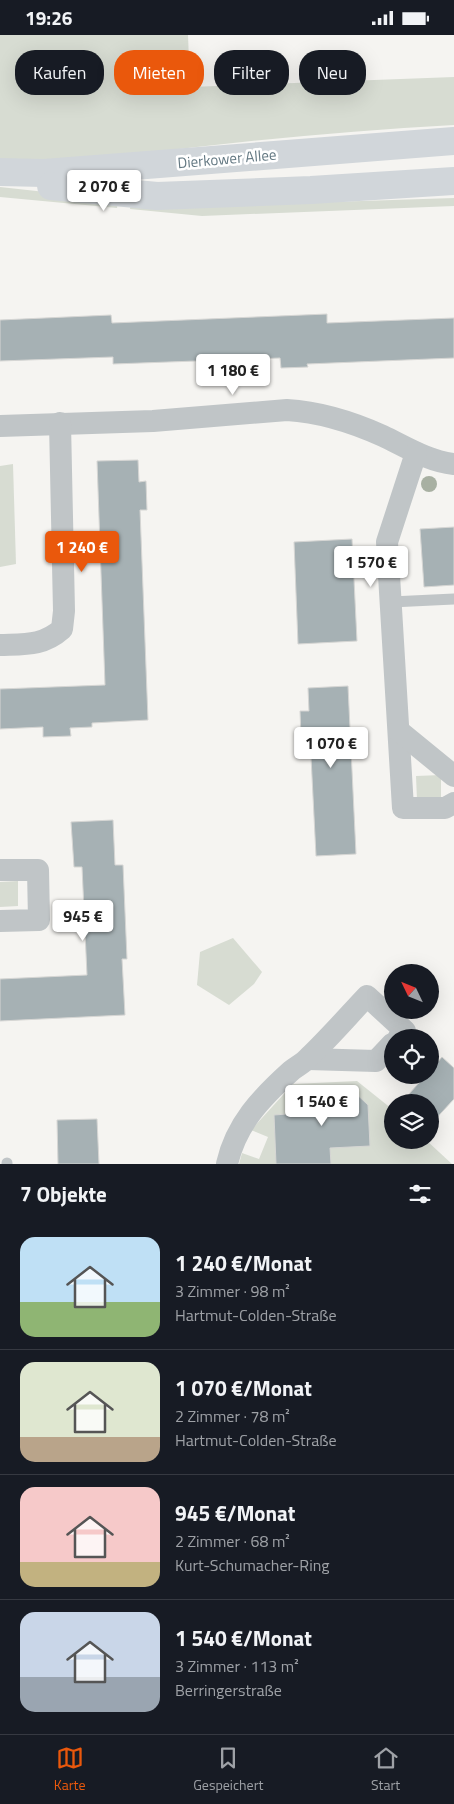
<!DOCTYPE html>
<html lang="de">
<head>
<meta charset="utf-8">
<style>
  body { margin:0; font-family:"Titillium Web",sans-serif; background:#20242c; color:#f1f3f6; height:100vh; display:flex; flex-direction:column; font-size:19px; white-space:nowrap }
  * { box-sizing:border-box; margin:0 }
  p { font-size:16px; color:#9ea1a6 }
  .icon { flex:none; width:28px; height:28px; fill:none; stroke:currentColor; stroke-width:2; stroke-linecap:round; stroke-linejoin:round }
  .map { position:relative; height:1129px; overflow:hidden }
  .sheet { display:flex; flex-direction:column; background:#171b24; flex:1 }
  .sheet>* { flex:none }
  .hud { position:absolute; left:15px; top:15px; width:425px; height:45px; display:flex; gap:10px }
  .needle { width:32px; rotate:313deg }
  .tools { position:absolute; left:384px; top:929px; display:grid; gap:10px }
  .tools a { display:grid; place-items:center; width:55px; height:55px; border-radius:50%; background:#171b24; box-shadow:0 5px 20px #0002; font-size:25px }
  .price { position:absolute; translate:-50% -42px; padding:0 11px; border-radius:5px; background:#fff; color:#222; font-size:16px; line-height:32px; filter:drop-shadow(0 1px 2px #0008) }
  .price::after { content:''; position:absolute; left:50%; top:30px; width:15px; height:11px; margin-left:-8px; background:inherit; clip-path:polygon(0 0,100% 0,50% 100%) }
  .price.on { background:#ea580c; color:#fff }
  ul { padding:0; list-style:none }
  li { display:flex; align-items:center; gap:15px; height:125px; padding:0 20px }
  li+li { border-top:1px solid #363941 }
  li span { display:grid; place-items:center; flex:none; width:140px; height:100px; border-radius:15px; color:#555 }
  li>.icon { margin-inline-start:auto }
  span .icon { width:60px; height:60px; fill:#fffc; stroke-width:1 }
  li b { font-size:21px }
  h2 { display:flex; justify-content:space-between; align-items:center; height:60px; padding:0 20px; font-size:21px }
  .pill { padding:0 18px; border-radius:20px; background:#171b24; box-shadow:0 5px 20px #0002; font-size:18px; line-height:45px }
  .pill.on { background:#ea580c; color:#fff }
  .status { display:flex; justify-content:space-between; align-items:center; height:35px; padding:0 25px; background:#171b24; direction:ltr }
  .status svg { height:14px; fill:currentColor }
  .dock { display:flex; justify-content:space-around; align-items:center; height:70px; border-top:1px solid #363941; background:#171b24; font-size:14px; color:#9ea1a6 }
  .dock a { display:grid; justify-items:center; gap:2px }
  .dock .on { color:#ea580c }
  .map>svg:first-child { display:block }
  .green { fill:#d7dcd2 }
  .building { fill:#a6b1b4; stroke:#d6d6d4 }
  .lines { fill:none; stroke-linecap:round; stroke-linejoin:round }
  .lane { stroke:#c0c5c7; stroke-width:11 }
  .street { stroke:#c0c5c7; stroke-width:22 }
  .secondary { stroke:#d1d6da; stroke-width:28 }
  .tree { fill:#a8b0a2 }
  .labels { text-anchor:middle; stroke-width:5; stroke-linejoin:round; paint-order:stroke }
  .street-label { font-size:15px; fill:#637882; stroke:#fff }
</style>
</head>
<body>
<div class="status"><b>19:26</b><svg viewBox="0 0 49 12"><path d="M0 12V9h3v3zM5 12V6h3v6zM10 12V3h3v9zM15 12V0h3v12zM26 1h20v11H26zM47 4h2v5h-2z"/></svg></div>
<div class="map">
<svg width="454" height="1129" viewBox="0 0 454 1129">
  <rect width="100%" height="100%" fill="#f5f4f1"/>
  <g class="green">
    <path d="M 0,0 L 188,0 L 190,52 L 454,42 L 454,90 C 302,98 151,116 0,137 Z"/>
    <polygon points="0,152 118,165 117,173 0,162"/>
    <polygon points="454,163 454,171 202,181 130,174 131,167 206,171"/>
    <polygon points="13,429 16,529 0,532 0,431"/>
    <polygon points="441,740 441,764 417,765 416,741"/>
    <polygon points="18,846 18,871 0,872 0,847"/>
    <polygon points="233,903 262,937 254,949 229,970 197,950 200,917"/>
    <polygon points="357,1046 392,1074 392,1105 426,1105 452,1129 239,1129 242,1118 259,1124 268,1102 251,1095 293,1049"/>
  </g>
  <g class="building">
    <polygon points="327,279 327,288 454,283 454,323 307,329 308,332 281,333 280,323 113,329 113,322 0,326 0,285 111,280 112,288"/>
    <polygon points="138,425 139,447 146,446 147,475 140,475 148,685 92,688 92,692 70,693 71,701 43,702 43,692 0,694 0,654 105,650 97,426"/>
    <polygon points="454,492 454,550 424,552 420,494"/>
    <polygon points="352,504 357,606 298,609 294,507"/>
    <polygon points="348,651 356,819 316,821 310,702 301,702 300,676 309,676 308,653"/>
    <polygon points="113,785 115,830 123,830 127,924 122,924 125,980 0,986 0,944 87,940 82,832 74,832 71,787"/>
    <polygon points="442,1022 454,1033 454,1064 430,1090 430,1068 401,1068 426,1040 430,1040 430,1036"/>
    <polygon points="348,1051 368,1070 370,1111 330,1113 331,1129 276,1129 274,1080 287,1079 287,1073 313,1072 312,1053"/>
    <polygon points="97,1084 99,1129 58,1129 57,1085"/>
  </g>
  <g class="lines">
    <g class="lane">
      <polyline points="391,567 454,564"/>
      <polyline points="7,1128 7,1129"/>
    </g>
    <g class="street">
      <path d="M 0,391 L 153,386 L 287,375 C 321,377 352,387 383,401 C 406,412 428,426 454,429"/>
      <polyline points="416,418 387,507 403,773 445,773 454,768"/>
      <path d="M 0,610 C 25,609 43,611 62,594 L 64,576 L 60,388"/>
      <polyline points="399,696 454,741"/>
      <polyline points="0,835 38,835 39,885 0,886"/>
      <polyline points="308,1024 376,1026 392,1009"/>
      <path d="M 227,1129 C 236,1089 261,1063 291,1036 C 297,1031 304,1028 309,1022 C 329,1003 348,981 367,961 L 405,996 L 399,1002"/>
    </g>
    <g class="secondary">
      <polyline points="0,137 44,138 454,106"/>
      <polyline points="51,151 157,161 311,155 454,146"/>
    </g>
  </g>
  <circle class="tree" cx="429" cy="449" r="8"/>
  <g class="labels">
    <g class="street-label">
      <text transform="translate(227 124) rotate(-5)" y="5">Dierkower Allee</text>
    </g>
  </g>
</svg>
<div class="tools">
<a><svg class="needle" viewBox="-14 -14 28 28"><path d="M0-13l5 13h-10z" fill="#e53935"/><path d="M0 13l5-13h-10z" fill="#9ea1a6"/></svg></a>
<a><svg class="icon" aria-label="locate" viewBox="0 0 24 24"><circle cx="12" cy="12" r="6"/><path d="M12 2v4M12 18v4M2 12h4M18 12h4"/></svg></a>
<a><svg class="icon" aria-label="layers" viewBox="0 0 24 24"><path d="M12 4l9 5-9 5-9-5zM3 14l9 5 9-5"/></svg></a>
</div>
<b class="price" style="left:104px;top:177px">2 070 €</b>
<b class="price" style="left:233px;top:361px">1 180 €</b>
<b class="price on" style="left:82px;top:538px">1 240 €</b>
<b class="price" style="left:371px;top:553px">1 570 €</b>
<b class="price" style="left:331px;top:734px">1 070 €</b>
<b class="price" style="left:83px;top:907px">945 €</b>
<b class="price" style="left:322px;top:1092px">1 540 €</b>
<div class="hud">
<a class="pill">Kaufen</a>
<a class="pill on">Mieten</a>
<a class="pill">Filter</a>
<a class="pill">Neu</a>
</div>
</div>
<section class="sheet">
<h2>7 Objekte<svg class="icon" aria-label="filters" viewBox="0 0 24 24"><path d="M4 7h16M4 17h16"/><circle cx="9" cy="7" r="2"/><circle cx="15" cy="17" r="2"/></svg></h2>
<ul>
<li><span style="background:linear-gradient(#bfe0f5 65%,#8fb573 0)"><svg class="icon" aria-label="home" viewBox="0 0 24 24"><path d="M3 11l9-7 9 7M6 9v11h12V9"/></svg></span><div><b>1 240 €/Monat</b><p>3 Zimmer · 98 m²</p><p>Hartmut-Colden-Straße</p></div></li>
<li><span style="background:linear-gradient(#dfe7d0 75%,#b9a48a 0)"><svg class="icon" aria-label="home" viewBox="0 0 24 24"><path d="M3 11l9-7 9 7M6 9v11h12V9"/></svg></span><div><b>1 070 €/Monat</b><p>2 Zimmer · 78 m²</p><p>Hartmut-Colden-Straße</p></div></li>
<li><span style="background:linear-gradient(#f6c9c9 75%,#c2b280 0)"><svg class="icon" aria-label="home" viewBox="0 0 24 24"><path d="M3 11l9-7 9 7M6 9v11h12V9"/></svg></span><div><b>945 €/Monat</b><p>2 Zimmer · 68 m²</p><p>Kurt-Schumacher-Ring</p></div></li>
<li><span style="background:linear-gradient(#c9d6e8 65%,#9aa5b1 0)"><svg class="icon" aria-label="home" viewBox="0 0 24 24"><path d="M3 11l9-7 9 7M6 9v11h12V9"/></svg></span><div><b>1 540 €/Monat</b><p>3 Zimmer · 113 m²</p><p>Berringerstraße</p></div></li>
</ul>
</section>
<nav class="dock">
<a class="on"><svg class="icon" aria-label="map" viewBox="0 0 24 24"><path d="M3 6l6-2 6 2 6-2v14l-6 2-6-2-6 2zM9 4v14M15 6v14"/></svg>Karte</a>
<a><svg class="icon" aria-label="saved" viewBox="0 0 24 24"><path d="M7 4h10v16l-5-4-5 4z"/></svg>Gespeichert</a>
<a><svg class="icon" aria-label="home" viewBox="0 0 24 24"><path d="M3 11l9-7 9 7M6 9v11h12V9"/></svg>Start</a>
</nav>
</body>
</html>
